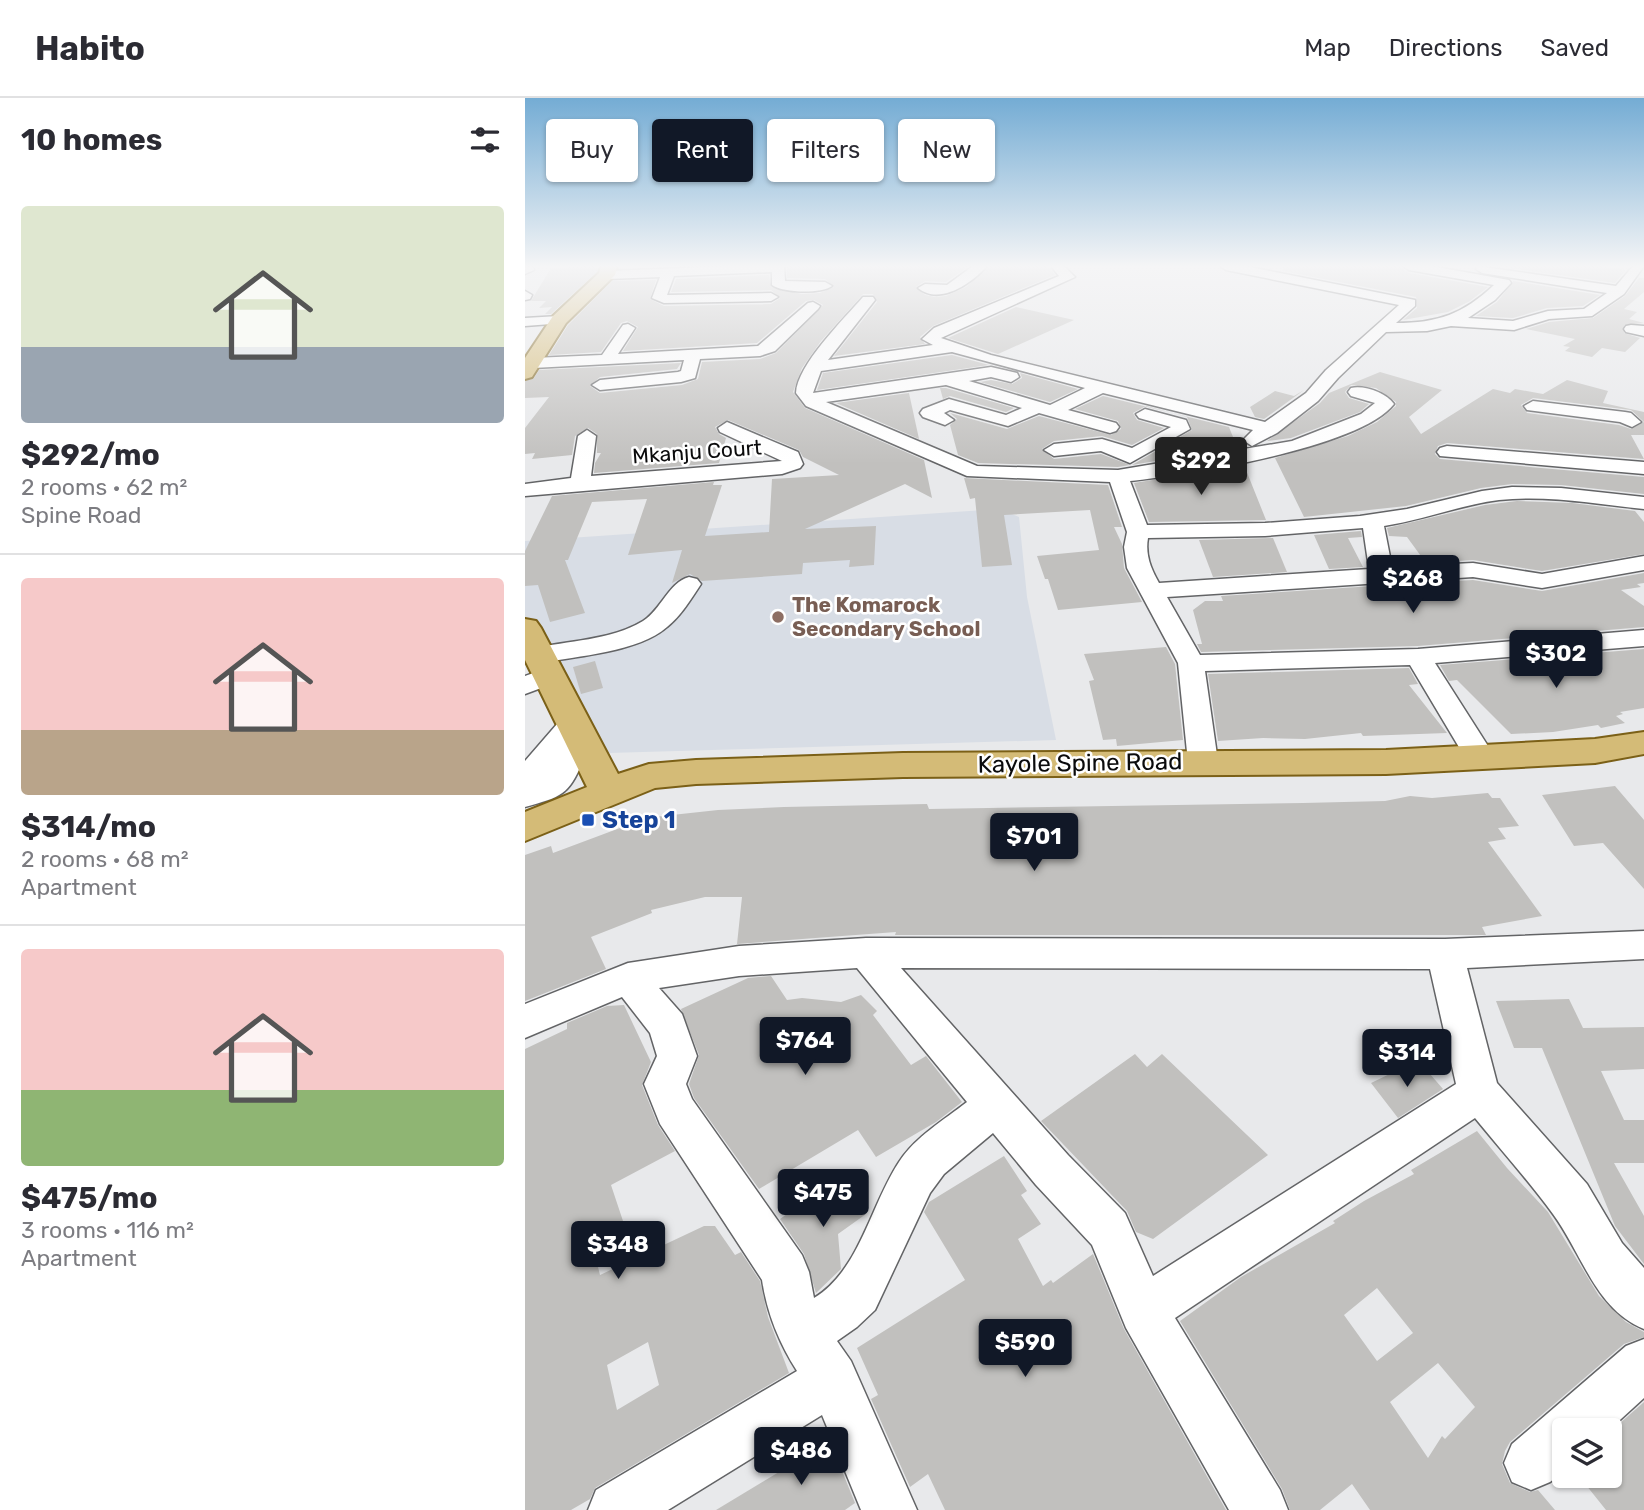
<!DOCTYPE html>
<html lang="en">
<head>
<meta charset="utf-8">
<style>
  body { margin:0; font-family:Rubik,sans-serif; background:#f7f7f7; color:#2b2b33; height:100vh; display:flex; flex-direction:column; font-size:26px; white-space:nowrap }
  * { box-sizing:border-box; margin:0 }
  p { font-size:23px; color:#7c7c81 }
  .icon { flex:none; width:38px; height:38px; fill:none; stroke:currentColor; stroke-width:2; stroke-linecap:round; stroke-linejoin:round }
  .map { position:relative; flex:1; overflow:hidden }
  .panel { display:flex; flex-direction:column; background:#fff; width:525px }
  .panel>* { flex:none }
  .banner { position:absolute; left:21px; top:21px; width:665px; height:63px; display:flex; gap:14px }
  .buttons { position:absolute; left:1027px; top:1320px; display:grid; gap:14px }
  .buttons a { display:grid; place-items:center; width:70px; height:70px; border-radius:7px; background:#fff; box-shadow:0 2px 5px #0004; font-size:35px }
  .price { position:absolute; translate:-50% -60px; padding:0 16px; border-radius:7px; background:#111827; color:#fff; font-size:23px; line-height:46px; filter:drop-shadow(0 2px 4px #0008) }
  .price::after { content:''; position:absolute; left:50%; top:42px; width:21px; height:16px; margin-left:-10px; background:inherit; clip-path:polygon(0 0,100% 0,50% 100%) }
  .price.current { background:#222; color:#fff }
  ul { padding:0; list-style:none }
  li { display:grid; align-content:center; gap:14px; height:371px; padding:0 21px }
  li+li { border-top:2px solid #e1e1e2 }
  li span { display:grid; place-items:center; height:217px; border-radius:7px; color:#555 }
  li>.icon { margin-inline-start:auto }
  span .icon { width:126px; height:126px; fill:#fffc; stroke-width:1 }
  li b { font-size:30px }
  h2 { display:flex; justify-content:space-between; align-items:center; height:84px; padding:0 21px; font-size:30px }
  .chip { padding:0 24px; border-radius:7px; background:#fff; box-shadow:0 2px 5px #0004; font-size:24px; line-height:63px }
  .chip.current { background:#111827; color:#fff }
  header { display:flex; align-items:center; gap:42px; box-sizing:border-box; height:98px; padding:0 35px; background:#fff; border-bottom:2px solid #e1e1e2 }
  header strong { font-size:33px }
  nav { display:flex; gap:38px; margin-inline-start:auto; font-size:24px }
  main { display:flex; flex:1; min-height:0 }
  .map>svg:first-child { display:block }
  .built { fill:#d8dde5 }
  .building { fill:#c1c0be; fill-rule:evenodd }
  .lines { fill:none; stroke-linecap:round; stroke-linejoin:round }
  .minor-casing { stroke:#636466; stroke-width:3 }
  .major-casing { stroke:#7b6017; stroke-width:4 }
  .minor { fill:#fff; fill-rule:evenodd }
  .major { fill:#d4bb77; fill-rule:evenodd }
  .education-dot { fill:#8d6e63; stroke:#fff; stroke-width:2.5 }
  .transit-dot { fill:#1a4fb4; stroke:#fff; stroke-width:2.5 }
  .labels { text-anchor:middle; stroke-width:5; stroke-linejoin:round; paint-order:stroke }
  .far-street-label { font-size:21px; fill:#0b0b0c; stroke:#fff }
  .far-education-label { font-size:21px; font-weight:bold; fill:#785e54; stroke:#fff; text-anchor:start }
  .street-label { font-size:24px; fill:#0b0b0c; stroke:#fff }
  .transit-label { font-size:24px; font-weight:bold; fill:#164399; stroke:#fff; text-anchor:start }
</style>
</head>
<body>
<header>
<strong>Habito</strong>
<nav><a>Map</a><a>Directions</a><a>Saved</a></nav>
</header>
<main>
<section class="panel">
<h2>10 homes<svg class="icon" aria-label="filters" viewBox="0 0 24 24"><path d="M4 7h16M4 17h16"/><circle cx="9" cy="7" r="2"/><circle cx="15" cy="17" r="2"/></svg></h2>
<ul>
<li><span style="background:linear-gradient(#dfe7d0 65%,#9aa5b1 0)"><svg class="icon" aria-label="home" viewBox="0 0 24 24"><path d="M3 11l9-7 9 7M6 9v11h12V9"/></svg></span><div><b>$292/mo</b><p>2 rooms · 62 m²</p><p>Spine Road</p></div></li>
<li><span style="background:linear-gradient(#f6c9c9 70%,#b9a48a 0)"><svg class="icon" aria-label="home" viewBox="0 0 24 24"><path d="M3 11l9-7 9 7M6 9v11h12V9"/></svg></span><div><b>$314/mo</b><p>2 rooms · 68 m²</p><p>Apartment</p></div></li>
<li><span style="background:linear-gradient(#f6c9c9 65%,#8fb573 0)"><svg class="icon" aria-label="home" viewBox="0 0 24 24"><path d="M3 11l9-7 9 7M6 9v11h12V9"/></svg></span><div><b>$475/mo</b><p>3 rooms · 116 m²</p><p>Apartment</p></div></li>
</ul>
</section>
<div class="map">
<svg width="1119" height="1412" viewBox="0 0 1119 1412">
  <rect width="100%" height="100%" fill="#e8e9eb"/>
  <polygon class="built" points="474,411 494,419 502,499 531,642 49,656 0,539 0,443"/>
  <g class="building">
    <polygon points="65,168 73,168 72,174 26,216 20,216 27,209 14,210 21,203 6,203 26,170"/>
    <polygon points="262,168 444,168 421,184 400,183 391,189 400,197 410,199 421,198 441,189 465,168 523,168 530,177 408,228 395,239 400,246 309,258 352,204 348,196 338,196 296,243 277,270 268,294 280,310 399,362 407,400 380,386 280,431 351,428 349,467 324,469 325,462 278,465 277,476 177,483 165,476 147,485 157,452 103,457 122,401 67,404 43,462 40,462 60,515 25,524 13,487 0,488 0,453 27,398 189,384 188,387 197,387 180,438 244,434 247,381 314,377 278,359 274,352 203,322 190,329 194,336 201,340 194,365 69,375 70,365 76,355 72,355 72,336 63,330 50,338 47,357 7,361 10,355 0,356 0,330 24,299 0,300 0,283 9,280 14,272 156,265 152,271 75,279 65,288 75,295 157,287 173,281 177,264 235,261 251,255 298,207 289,202 281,203 232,245 98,253 113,229 102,223 96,225 76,254 24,257 43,227 87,183 131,182 125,201 139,208 246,206 255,200 246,192 146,194 151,181 244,177 246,189 277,196 295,195 309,189 300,181 262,180"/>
    <polygon points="758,168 875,168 884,175 963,189 945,203 923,214 878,222 892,210 891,199 758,173"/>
    <polygon points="971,168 1074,168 1101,172 1090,185"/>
    <polygon points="1114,180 1119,180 1119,194 1099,211 1112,214 1104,221 1119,225 1099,227 1099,235 1115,240 1100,254 1077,250 1067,259 1040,253 1045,249 1038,248 1050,241 1001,231 1024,224 1068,220 1100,198"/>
    <polygon points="988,184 988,183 1075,197 1058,208 1022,210 988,220 951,218 972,204"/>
    <polygon points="491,209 549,222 473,256 423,240"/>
    <polygon points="427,257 464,267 292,292 298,275"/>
    <path d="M 855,274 L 917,292 L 884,319 L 896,336 L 968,291 L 985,295 L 990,291 L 1018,296 L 1042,282 L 1083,293 L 1078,305 L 1119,314 L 1119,337 L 1106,337 L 1119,361 L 922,345 L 913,348 L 910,356 L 915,361 L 1119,379 L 1119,396 L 1036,387 L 987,386 L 956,390 L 881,408 L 779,419 L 750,360 L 823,338 L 852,324 L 871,308 L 871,304 L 851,290 L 826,287 L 820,294 L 824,300 L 844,306 L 835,314 L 766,340 L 742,343 L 795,305 L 804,295 ZM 1008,300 L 1106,312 L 1119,324 L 1106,331 L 1094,327 L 1002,315 L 996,307 Z"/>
    <polygon points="495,275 553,291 525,304 455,284 466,282 487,286 497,280"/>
    <polygon points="415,290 421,290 489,310 481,314 425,298 418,301"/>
    <polygon points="779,292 739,321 730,319 725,309 750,293 769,298"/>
    <polygon points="384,295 394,341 311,305"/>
    <polygon points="578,298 704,329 712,349 607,367 667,332 662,319 621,308 608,315 612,322 639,330 607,347 577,338 529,343 517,351 529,361 576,356 605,367 593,369 453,365 433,357 425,327 432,321 425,315 482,331 514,318 586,337 596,331 593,323 550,311"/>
    <polygon points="719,367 741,422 624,424 609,385"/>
    <polygon points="439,380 583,387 597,429 589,429 597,446 599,470 617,504 533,512 523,481 520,481 512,458 574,452 565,412 479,417 487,467 457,469 450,400 445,401"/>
    <polygon points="992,403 1047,405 1110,413 1119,424 1119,456 1017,473 948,462 901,465 882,439 864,438 862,430 960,407"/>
    <polygon points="836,433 837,439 823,440 838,469 804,471 789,437"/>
    <polygon points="748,440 762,474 688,479 674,442"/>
    <polygon points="1119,475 1119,485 1112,486 1116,489 1096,492 1119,508 1119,529 893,548 676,554 672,546 677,546 668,512 680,503 698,503 696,498 848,488 863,492 916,489 913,484 948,482 1017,493"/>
    <polygon points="641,549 650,566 658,642 592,648 591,641 578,642 564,583 569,582 559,556"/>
    <polygon points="1119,551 1119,610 1095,614 1098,616 1091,618 1100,625 1076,630 1073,627 1028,634 986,636 932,582 924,583 915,567"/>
    <polygon points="70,563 78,590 56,596 48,569"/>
    <polygon points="884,570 893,586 884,587 922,635 838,638 836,635 780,641 738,640 693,643 683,576"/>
    <polygon points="1090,688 1119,722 1119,791 1078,745 1049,748 1017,697"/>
    <polygon points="963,695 967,700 975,700 994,728 973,730 981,741 963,744 1017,818 957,829 961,837 370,837 371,834 212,846 217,799 180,799 126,812 127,815 66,839 81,871 0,903 0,757 26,748 28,755 111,724 110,721 193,712 259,709 402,706 404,711 778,705 860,703 885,698 907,700"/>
    <polygon points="246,878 262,902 277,900 316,904 336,897 352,913 348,917 386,967 401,958 437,1004 411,1024 351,1059 333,1032 234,1091 169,1000 164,986 174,957 156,911 223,880"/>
    <polygon points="1044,901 1058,930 1119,929 1119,971 1076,973 1099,1022 1119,1022 1119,1065 1089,1065 1119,1118 1119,1166 1090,1128 1017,950 989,950 971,903"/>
    <path d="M 99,907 L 126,964 L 117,987 L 133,1027 L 150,1053 L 86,1087 L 98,1123 L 66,1141 L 75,1177 L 179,1128 L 190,1128 L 210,1157 L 216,1154 L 235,1183 L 243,1219 L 264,1275 L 70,1390 L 65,1401 L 46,1412 L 0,1412 L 0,951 L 42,931 L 42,925 L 82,908 ZM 123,1244 L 134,1287 L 92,1312 L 82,1267 Z"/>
    <polygon points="610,956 622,969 637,956 743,1057 628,1141 611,1134 602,1113 516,1023"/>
    <polygon points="898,968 918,991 873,1020 846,985 877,970 882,976"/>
    <path d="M 952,1033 L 982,1070 L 1023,1114 L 1074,1198 L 1101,1224 L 1119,1234 L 1119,1239 L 1099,1246 L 985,1344 L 980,1353 L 977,1366 L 985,1385 L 1005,1394 L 1013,1392 L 1030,1412 L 845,1412 L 827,1386 L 795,1412 L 765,1412 L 757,1391 L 655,1223 L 716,1179 L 810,1125 L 808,1123 L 839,1103 L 889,1076 L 886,1072 ZM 852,1190 L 888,1235 L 852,1263 L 819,1217 ZM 913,1265 L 950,1309 L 920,1341 L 917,1338 L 903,1360 L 865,1304 Z"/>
    <polygon points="479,1058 502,1093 496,1097 516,1126 493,1141 518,1188 526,1182 528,1185 568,1156 599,1231 701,1412 420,1412 403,1376 385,1389 346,1301 353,1297 332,1250 440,1182 399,1114 404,1104"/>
    <polygon points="314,1079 341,1116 313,1136 316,1171 291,1195 279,1156 255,1121"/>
    <polygon points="1119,1304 1119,1412 1081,1412 1053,1377 1085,1377 1085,1334"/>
    <polygon points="305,1343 330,1405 320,1412 191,1412"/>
  </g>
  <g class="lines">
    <defs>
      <g id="minor">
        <polygon points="0,168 8,169 9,172 0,176"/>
        <path d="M 207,168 L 259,168 L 260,183 L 300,184 L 307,188 C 296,196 258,195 247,187 L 247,174 L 149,178 L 142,197 L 246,195 L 253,199 L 246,203 L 139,205 L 127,200 L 135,179 L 82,181 L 75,177 L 82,173 Z"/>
        <path d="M 448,168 L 462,168 C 447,185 415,208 393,190 L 400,186 L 422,187 Z"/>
        <path d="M 526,168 L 539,168 L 550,179 L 416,240 L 466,257 L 740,324 L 781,295 L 801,272 L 874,207 L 701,172 L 695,168 L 720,168 L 890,202 L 890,208 L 871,225 C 913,225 938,216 969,187 L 884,172 L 878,168 L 906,168 L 984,182 L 986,185 L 970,202 L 943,220 L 988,223 L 1023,213 L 1059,211 L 1082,195 L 957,175 L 951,171 L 952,168 L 1091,188 L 1108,168 L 1119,168 L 1099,196 L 1067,218 L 1024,221 L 989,232 L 926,228 L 902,233 L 861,234 L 813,280 L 793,303 L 752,335 L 727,348 L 718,342 L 728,332 L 578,295 L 543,312 L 591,325 L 594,329 L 591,333 L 585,335 L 514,315 L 483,328 L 425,312 L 419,315 L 429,322 L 420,327 L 398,319 L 395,315 L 398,311 L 424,301 L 481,317 L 497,310 L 421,287 L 301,304 L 452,368 L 593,372 L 767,343 L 836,316 L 850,305 L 826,298 L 823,294 L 826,290 C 840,287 861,295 869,306 C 835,350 662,377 605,383 L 622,427 L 740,425 L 835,418 L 882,411 L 957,393 L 987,389 L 1036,390 L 1119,399 L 1119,411 C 1071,406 1023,397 974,402 C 935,407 898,422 859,428 L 867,469 L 948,465 L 1017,476 L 1119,458 L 1119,472 L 1017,490 L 948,479 L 642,499 L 675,557 L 893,551 L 1119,532 L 1119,548 L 910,565 L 970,659 L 966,666 L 955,669 L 944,666 L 885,567 L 680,573 L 693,664 L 689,671 L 678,674 L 667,671 L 663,664 L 653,565 L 602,470 L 599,449 L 602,434 L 585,384 L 442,378 L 281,308 L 271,295 C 272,267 319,221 338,199 L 348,199 L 350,202 L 303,262 L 408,247 L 397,241 L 409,230 L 534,178 ZM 427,254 L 560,290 L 525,307 L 444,283 L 466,279 L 486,284 L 494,279 L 492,275 L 466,269 L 288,295 L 296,273 ZM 838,430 L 844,471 L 634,485 C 626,471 620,457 623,440 L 740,438 Z"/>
        <polygon points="0,193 7,197 5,201 0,202"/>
        <polygon points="288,204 295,208 293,211 250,253 235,258 175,261 170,280 156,284 75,292 67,287 75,282 153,274 156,273 159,262 8,270 0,265 8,260 77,257 98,227 103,226 110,230 93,256 233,248 283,205"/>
        <polygon points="34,218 39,219 41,222 39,225 0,228 0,220"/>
        <polygon points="1106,227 1119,228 1119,238 1101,234 1099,231 1101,228"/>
        <polygon points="1008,303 1100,314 1106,315 1116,324 1107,329 1095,324 1002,312 999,308"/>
        <polygon points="620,311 661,322 665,331 605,365 576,353 529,358 519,352 529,346 577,341 607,350 646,329 614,320 611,316"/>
        <polygon points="202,324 273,354 278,366 275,370 257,376 0,398 0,386 46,380 53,338 62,332 71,338 66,378 257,363 195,334 193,330"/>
        <polygon points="922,348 1119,364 1119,376 915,358 912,354 915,350"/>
        <path d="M 164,479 L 172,481 L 176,486 C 166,501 156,518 142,529 C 114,554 52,558 16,565 L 7,563 L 3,557 L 7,551 C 43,542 85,543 118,523 C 136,512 144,484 164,479 Z"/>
        <polygon points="25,569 35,571 39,577 35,583 0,596 0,578"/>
        <path d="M 49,615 L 59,618 L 63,624 L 49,644 L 60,658 C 44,697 39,698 0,709 L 0,663 L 39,618 Z"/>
        <path d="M 1119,833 L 1119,861 L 942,870 L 972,985 L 1062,1086 L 1097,1145 L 1119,1170 L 1119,1231 C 1070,1211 1057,1155 1028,1116 C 1004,1083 976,1052 950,1020 L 650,1220 L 755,1392 L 763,1412 L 704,1412 L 601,1230 L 567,1147 L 511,1087 L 468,1035 L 419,1076 L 405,1095 L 350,1212 L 332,1229 L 312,1243 L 326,1263 L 392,1412 L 336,1412 L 297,1317 L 143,1412 L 63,1412 L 71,1392 L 272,1273 C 254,1245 242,1215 237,1182 L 135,1026 L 119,986 L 132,958 L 125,935 L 97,899 L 0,940 L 0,906 L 103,865 L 214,848 L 341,840 L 920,841 ZM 332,870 L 442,1004 C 419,1022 390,1039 374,1064 C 345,1108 335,1172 289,1200 L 284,1174 L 277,1157 L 167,1001 L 161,986 L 172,958 L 157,916 L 134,890 L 214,878 ZM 376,870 L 905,871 L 931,986 L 628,1178 L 600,1115 L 543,1057 Z"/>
        <polygon points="1119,1241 1119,1300 1084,1332 1040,1332 1040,1372 1025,1384 1006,1392 987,1384 979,1365 987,1346 1101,1248"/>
      </g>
      <g id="major">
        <polygon points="76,168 92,168 90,177 41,225 7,279 0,281 0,260 28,218 74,175"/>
        <polygon points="0,521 11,523 16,530 93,676 124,666 171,662 378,655 861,652 1070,641 1119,634 1119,656 1070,665 861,676 378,679 171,686 130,690 0,743 0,714 62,689 0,562"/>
      </g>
    </defs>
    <use href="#minor" class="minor-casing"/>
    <use href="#major" class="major-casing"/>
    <use href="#minor" class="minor"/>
    <use href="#major" class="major"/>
  </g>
  <linearGradient id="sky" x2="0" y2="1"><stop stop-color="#74acd4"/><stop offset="0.46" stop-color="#f5f5f6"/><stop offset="1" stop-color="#f5f5f6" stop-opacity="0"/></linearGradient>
  <rect width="1119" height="366" fill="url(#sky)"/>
  <circle class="education-dot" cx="253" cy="519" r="7"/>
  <rect class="transit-dot" x="56" y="715" width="14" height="14" rx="3.5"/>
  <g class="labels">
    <g class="far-street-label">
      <text transform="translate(172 354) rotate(-4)" y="7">Mkanju Court</text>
    </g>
    <g class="far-education-label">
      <text x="267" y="514">The Komarock<tspan x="267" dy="24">Secondary School</tspan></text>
    </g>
    <g class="street-label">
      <text transform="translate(555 665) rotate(-1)" y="8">Kayole Spine Road</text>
    </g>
    <g class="transit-label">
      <text x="77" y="730">Step 1</text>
    </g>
  </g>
</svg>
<div class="buttons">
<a><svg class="icon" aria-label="layers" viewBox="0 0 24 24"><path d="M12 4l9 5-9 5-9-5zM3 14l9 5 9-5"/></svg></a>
</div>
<b class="price current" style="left:676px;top:399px">$292</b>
<b class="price" style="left:888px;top:517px">$268</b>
<b class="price" style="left:1031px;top:592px">$302</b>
<b class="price" style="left:509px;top:775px">$701</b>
<b class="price" style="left:280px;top:979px">$764</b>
<b class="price" style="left:882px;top:991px">$314</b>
<b class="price" style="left:298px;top:1131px">$475</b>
<b class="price" style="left:93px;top:1183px">$348</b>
<b class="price" style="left:500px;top:1281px">$590</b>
<b class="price" style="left:276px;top:1389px">$486</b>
<div class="banner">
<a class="chip">Buy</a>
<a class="chip current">Rent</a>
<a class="chip">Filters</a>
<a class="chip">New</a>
</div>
</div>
</main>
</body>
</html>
